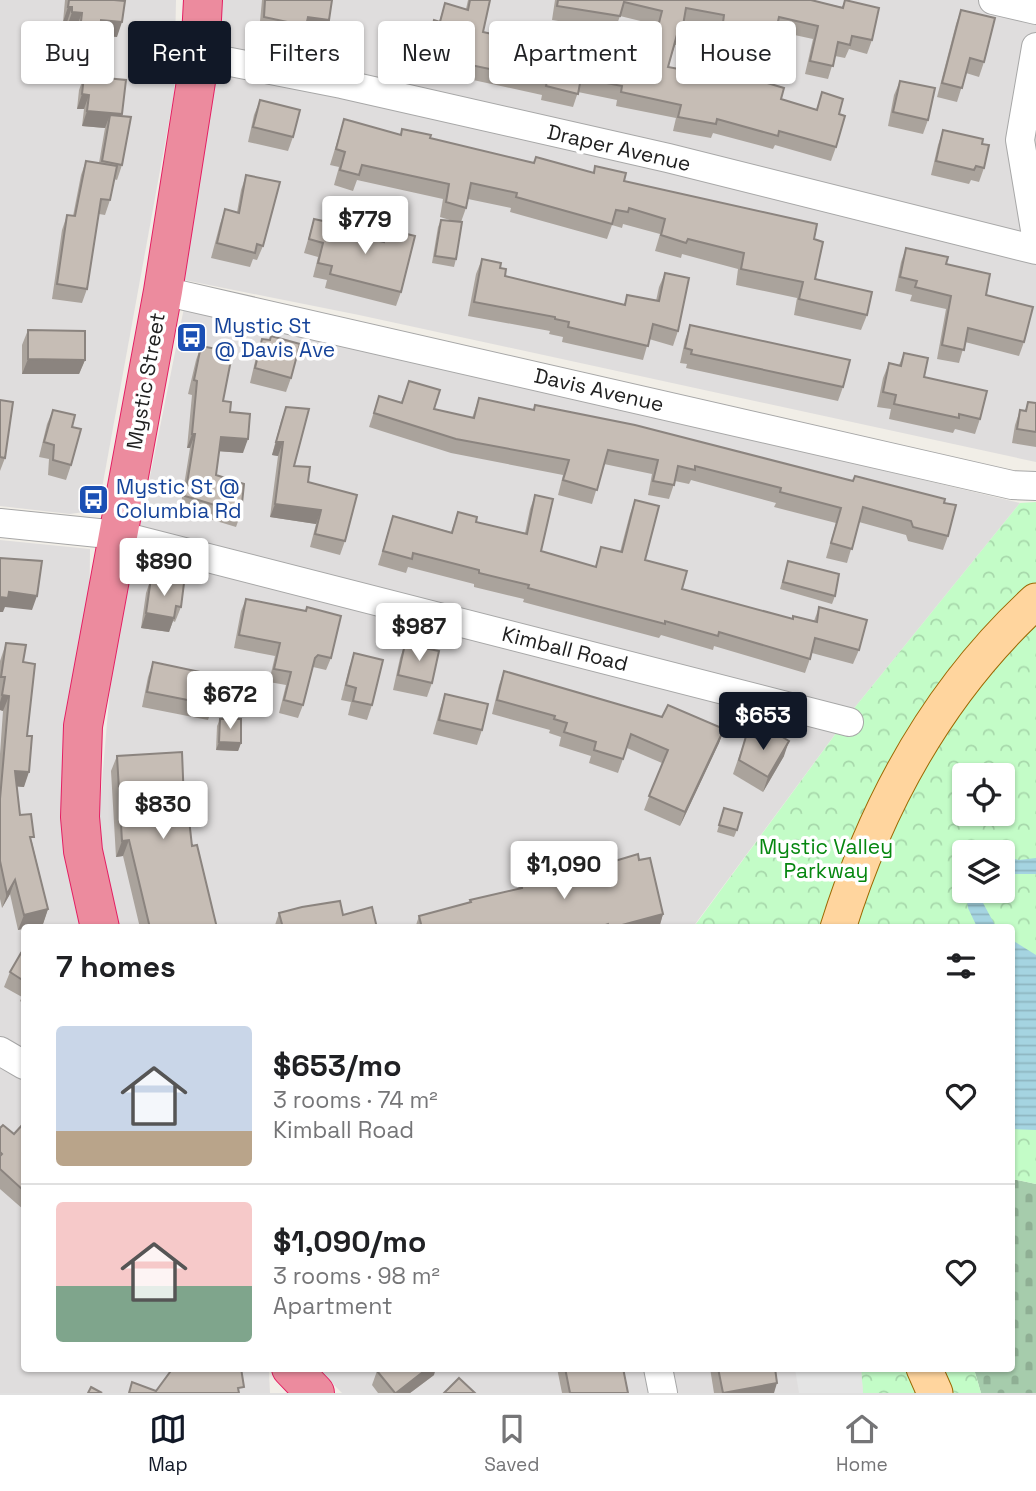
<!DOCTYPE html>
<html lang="en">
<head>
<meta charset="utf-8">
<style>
  body { margin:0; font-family:"Space Grotesk",sans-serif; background:#f2f2f2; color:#202124; height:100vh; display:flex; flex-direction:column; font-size:26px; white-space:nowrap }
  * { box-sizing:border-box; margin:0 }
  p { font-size:23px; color:#757577 }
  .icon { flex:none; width:38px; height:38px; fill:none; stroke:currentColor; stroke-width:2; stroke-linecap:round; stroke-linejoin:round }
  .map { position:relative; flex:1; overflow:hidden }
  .side { position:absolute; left:21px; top:924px; width:994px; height:448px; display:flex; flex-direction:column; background:#fff; border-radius:7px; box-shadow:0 2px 5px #0004 }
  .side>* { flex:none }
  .guide { position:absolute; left:21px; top:21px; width:994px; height:63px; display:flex; gap:14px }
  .fabs { position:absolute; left:952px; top:763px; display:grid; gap:14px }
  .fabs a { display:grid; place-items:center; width:63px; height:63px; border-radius:7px; background:#fff; box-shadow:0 2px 5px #0004; font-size:35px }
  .price { position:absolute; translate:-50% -60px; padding:0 16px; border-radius:7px; background:#fff; color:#222; font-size:23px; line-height:46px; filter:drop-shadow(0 2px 4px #0008) }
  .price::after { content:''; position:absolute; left:50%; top:42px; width:21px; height:16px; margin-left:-10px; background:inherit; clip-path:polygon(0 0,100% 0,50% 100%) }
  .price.active { background:#111827; color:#fff }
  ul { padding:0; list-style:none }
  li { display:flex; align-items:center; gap:21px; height:175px; padding:0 35px }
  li+li { border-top:2px solid #e0e0e0 }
  li span { display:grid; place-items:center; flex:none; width:196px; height:140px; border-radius:7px; color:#555 }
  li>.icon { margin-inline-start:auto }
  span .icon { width:84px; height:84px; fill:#fffc; stroke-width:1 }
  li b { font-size:30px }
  h2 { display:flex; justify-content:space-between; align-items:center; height:84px; padding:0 35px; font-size:30px }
  .pill { padding:0 24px; border-radius:7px; background:#fff; box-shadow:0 2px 5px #0004; font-size:24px; line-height:63px }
  .pill.active { background:#111827; color:#fff }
  .dock { display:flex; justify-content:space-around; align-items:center; height:98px; border-top:2px solid #e0e0e0; background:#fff; font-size:19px; color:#757577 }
  .dock a { display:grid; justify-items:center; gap:4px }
  .dock .active { color:#111827 }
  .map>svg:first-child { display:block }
  .residential { fill:#dfdddd }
  .cemetery { fill:url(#cemetery-stones) }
  .park { fill:url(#park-crowns); fill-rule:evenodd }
  .parking { fill:#e4e4e4 }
  .water { fill:url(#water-rules) }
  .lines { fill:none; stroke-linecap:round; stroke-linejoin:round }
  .minor-casing { stroke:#a7a7a7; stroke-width:30 }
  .major-casing { stroke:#9d6800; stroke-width:37 }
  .highway-casing { stroke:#e41f63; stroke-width:40 }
  .minor { stroke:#fff; stroke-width:28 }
  .major { stroke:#ffd59e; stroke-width:35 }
  .highway { stroke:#ec8b9e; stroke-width:38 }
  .wall { fill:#aaa39c; fill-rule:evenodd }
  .shaded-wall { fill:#8b847f }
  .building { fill:#c6bdb5; stroke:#8b847f; stroke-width:2; fill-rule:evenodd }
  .labels { text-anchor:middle; stroke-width:7; stroke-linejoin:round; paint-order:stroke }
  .street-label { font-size:21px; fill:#202020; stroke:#fff }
  .transit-label { font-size:21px; fill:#164399; stroke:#fff; text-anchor:start }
  .park-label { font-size:21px; fill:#068710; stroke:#fff }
</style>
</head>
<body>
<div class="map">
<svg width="1036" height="1393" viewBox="0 0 1036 1393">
  <defs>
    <pattern id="cemetery-stones" width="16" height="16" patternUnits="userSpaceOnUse" patternTransform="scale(1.75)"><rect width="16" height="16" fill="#a6ccac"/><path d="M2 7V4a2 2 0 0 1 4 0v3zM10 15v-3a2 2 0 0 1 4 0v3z" fill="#8faf94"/></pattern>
    <pattern id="park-crowns" width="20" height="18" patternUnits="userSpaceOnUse" patternTransform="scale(1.75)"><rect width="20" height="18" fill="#c3fcc7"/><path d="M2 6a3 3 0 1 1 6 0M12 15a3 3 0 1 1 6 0" fill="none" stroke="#a7d8ab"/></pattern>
    <pattern id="water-rules" width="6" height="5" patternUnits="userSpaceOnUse" patternTransform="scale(1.75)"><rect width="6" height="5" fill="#a5d4e1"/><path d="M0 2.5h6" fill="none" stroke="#8eb6c1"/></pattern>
  </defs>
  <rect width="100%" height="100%" fill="#f1eee7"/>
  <g class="residential">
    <polygon points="0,0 176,0 174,94 98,510 70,514 0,506"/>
    <polygon points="220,0 1036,0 1036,462 359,315 184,280 220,45"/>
    <polygon points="184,308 701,427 1020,503 856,706 693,927 116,927 96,851 112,665"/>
    <polygon points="0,540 90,549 86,927 24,928 24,1368 266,1369 269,1372 270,1393 0,1393"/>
    <polygon points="861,1368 863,1393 342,1393 318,1369"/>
  </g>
  <polygon class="cemetery" points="1012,1179 1036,1184 1036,1393 981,1393 974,1369 1012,1368"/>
  <g class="park">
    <path d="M 1036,502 L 1036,1184 L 1012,1179 L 1012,928 L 693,928 L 856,706 L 1020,503 ZM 964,775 L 1003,775 L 1003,814 L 964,814 ZM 964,852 L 1003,852 L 1003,891 L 964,891 Z"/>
    <polygon points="861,1369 974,1369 981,1393 863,1393"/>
  </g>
  <polygon class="parking" points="795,1369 861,1369 863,1393 799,1393"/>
  <g class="water">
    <polygon points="1003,856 1019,860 1036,858 1036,874 1003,874"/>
    <polygon points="966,891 983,891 982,901 996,927 977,927 968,908"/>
    <polygon points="1012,940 1036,955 1036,1130 1012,1129"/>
  </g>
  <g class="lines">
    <defs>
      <g id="minor">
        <polyline points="993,0 1036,10"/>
        <polyline points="1036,47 1020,140 1036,236"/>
        <polyline points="200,56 342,84 668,158 1036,250"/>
        <polyline points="163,291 1012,485 1036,486"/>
        <polyline points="0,523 118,535 849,722"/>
        <polyline points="0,1051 24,1065"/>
        <polyline points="658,1368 663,1393"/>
      </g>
      <g id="major">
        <path d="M 838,928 C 877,803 939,690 1036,601"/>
        <polyline points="924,1368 935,1393"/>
      </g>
      <g id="highway">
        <polyline points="100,928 83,851 80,817 83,726 163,291 200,56 203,0"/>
        <polyline points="291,1368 315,1393"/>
      </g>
    </defs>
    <use href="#minor" class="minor-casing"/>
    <use href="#major" class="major-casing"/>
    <use href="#highway" class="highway-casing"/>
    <use href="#minor" class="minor"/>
    <use href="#major" class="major"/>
    <use href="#highway" class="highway"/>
  </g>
  <g class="wall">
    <polygon points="65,0 114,0 117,37 99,35 95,47 74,45 76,28 67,27 67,22 63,22"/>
    <polygon points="262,0 332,0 324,35 304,32 301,41 259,32"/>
    <path d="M 468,0 L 490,0 L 483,32 L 523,41 L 647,65 L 657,25 L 620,16 L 615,30 L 552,20 L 555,0 L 811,0 L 842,7 L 845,0 L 872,40 L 867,54 L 849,49 L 845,58 L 835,56 L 828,79 L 805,74 L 813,39 L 776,31 L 764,82 L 781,99 L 816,110 L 822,92 L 839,114 L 836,147 L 831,161 L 775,145 L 773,149 L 713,133 L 711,138 L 673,131 L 676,118 L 616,106 L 617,100 L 578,92 L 573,107 L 541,100 L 542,95 L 413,67 L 425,29 L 430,31 L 434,20 L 439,22 L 445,3 L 466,9 ZM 684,22 L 719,28 L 713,75 L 668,67 L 675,45 L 677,45 L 682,31 Z"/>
    <polygon points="961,10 984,62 979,77 966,73 957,102 937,97 956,24"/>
    <polygon points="84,76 122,116 122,165 117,180 114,179 110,200 105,215 99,214 87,289 82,303 52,299 62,230 67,215 73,216 81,175 86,161 99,163 105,128 82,126 84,109 77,109 79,90"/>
    <polygon points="900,81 928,120 923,134 888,126 894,95"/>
    <polygon points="260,100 293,137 288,151 248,142 254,115"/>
    <polygon points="344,119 400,135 402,129 430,138 534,163 593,173 595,166 624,181 814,239 815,279 867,315 861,330 794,315 797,298 736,285 738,269 682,254 681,258 655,251 660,234 623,224 622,228 612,225 607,239 510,212 511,208 468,199 466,208 461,222 456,259 454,267 432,263 438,227 441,220 453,221 440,217 443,199 357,180 353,191 334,185 339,167 330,165"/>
    <polygon points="943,130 982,144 984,168 979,182 971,180 969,184 931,175 938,145"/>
    <polygon points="246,175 263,246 257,260 253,259 250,267 211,258 220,224 225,209 237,212 241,190"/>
    <polygon points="314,219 336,231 383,242 387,229 401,292 396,306 325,288 327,280 313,277 318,257 304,253"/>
    <polygon points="906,248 946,264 986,295 1024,342 1019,356 965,342 959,363 937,359 946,309 910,301 912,295 895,291 901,262"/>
    <polygon points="482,259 500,268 505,276 624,305 627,295 656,301 659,287 665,273 678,331 673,346 649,339 643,360 562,342 563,337 549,334 550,331 468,316 476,274"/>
    <polygon points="690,325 843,387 838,401 686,368 687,364 680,363 685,340"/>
    <polygon points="28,330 85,360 79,374 22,374 22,345"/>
    <polygon points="262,339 291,378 286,392 250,383 257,353"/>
    <polygon points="201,346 221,358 223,401 230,412 243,453 219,451 216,475 241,513 236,527 180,510 190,448 187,448 192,395 188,394 196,360"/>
    <polygon points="904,353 924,377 980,419 975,434 955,429 953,433 889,419 891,409 877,407 883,378 889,363 899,365"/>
    <polygon points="409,381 434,409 472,418 479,398 534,410 535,405 944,503 948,536 943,550 908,541 906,535 859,522 847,563 826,558 836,523 774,507 776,503 691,480 689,484 675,481 669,499 648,495 652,474 604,464 592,504 558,495 563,475 451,453 369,427 379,396 401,402"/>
    <polygon points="0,400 5,458 0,471"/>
    <polygon points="1028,402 1036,403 1036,447 1012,443 1015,425 1020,410 1025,411"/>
    <polygon points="286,407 294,466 308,482 345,541 340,555 310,547 316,524 270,517 278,456 272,455 281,421"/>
    <polygon points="53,410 71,465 66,480 48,475 49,459 39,457 47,424"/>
    <polygon points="535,495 541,551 595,567 601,547 620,552 630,514 635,500 645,560 682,589 792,619 814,621 819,607 859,650 853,664 812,653 805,673 714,646 713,650 661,635 659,638 523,602 524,599 474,587 474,584 408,567 406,573 378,565 393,516 451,532 458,512 476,522 525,533 530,509"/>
    <polygon points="788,561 835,596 832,604 780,589"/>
    <polygon points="151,578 181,607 175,622 173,621 169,632 141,628 146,593"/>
    <polygon points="246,599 331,658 326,670 313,667 303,705 298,718 279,713 286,685 269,682 275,656 234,648 241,611"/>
    <polygon points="6,643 23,662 27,736 24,787 17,786 20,815 32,842 48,909 43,924 18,930 10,894 2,908 0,899 0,754 3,711 0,710 0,661"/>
    <polygon points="405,644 432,683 427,697 393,690 400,658"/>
    <polygon points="354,653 372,705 367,720 348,715 351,702 341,700 349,668"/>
    <polygon points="153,662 213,705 208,720 142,707 148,677"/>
    <polygon points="504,671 662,717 724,729 719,743 680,826 644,810 662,763 627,748 618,773 589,763 591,756 559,746 561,737 549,733 550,730 492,714 499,685"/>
    <polygon points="445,694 482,730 477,745 433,734 440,709"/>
    <polygon points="220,719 241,743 238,751 216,750 217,726"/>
    <polygon points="747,733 784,756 763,792 733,774"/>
    <polygon points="117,756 184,802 192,846 217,928 140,928 123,856 116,857 111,771"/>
    <polygon points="724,808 737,830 734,837 717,832"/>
    <polygon points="639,860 663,914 659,928 415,928 419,916 469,903 470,900 518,889 521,881 543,883 584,873 585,870"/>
    <polygon points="279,913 343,915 377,928 274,928"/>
    <polygon points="24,955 24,1004 20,1001 22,997 4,987 10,972"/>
    <polygon points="24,1125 24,1224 21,1219 24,1210 0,1189 0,1128 14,1134"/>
    <polygon points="557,1368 623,1368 628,1393 562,1393"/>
    <polygon points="710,1368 775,1368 774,1393 714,1393"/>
    <polygon points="377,1371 434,1375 410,1393 378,1393 372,1385"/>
  </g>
  <g class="shaded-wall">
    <polygon points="68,7 72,7 67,22 63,22"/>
    <polygon points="72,12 82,13 76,28 67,27"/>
    <polygon points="308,17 329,20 324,35 304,32"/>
    <polygon points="101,20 122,22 117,37 99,35 95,47 74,45 80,30"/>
    <polygon points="82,94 89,95 84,109 77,109"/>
    <polygon points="87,111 122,114 117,129 110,115 105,128 82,126"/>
    <polygon points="28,359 85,360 79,374 22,374"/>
    <polygon points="192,434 195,434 190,448 187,448"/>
    <polygon points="221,437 248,439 243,453 216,451"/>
    <polygon points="276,442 283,442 278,456 272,455"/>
    <polygon points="275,504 321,510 316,524 270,517"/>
    <polygon points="9,592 37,596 32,610 5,607 3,612 0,612 0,597"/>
    <polygon points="146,613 174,618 169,632 141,628"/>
    <polygon points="2,695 9,696 3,711 0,710 0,702"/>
    <polygon points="724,729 719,743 680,826 685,812"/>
    <polygon points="789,741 784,756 763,792 768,777"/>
    <polygon points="219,742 241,743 238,751 216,750"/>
    <polygon points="15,771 29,772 24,787 9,786"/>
    <polygon points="129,840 123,856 116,857 122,841"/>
    <polygon points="15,880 10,894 2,908 7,894"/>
    <polygon points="48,909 43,924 18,930 24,915"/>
    <polygon points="663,914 659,928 611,928"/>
    <polygon points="428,1368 436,1368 434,1375 410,1393 396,1393"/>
    <polygon points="777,1383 774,1393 723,1393"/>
  </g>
  <g class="building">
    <polygon points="69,0 114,0 125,1 122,22 101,20 100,33 80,30 82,13 72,12 72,7 68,7"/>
    <polygon points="265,0 332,0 329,20 308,17 306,26 264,17"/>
    <path d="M 470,0 L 490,0 L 483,32 L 524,41 L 526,35 L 648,66 L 662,11 L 624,2 L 620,16 L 557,6 L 558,0 L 811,0 L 843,8 L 845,0 L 879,8 L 872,40 L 852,36 L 850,45 L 838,42 L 833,66 L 810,61 L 818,26 L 779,17 L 764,82 L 784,88 L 781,99 L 817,110 L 822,92 L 843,99 L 839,114 L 845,116 L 836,147 L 779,131 L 778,136 L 717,119 L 716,124 L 678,117 L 681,105 L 621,92 L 622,86 L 581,78 L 578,94 L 546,86 L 547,81 L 418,54 L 425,29 L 431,31 L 434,20 L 440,22 L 445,3 L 468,10 ZM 686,8 L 724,15 L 716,76 L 668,67 L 678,31 L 682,31 Z"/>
    <polygon points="961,10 995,18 984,62 970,58 962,88 942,83"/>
    <polygon points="84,76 126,80 122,114 87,111 89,95 82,94"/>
    <polygon points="900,81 935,88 928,120 893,112"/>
    <polygon points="260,100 300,110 293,137 253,127"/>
    <polygon points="110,115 131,117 122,165 102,161"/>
    <polygon points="344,119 401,135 402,129 431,135 430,138 534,163 536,157 594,173 595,166 626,173 624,181 817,224 814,239 823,242 815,279 872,292 867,315 799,299 803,282 741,269 744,253 688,239 686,243 661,235 665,219 629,208 628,212 616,210 612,224 516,197 517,193 471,183 466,208 446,202 449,184 362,165 359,175 340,170 345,152 336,149"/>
    <polygon points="943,130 983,139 982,144 989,145 984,168 976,166 974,170 936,161"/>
    <polygon points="86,161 117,166 110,200 101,199 87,289 57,284 67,215 75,216"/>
    <polygon points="246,175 280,182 263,246 257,244 255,253 217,243 225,209 239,213"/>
    <polygon points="314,219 337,224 336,231 384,242 387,229 415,236 401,292 330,274 332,266 318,263 323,243 309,239"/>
    <polygon points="441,220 462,222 456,259 435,256"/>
    <polygon points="906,248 948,257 946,264 990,274 986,295 1033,307 1024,342 968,328 964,350 942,345 951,296 915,287 917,281 900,277"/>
    <polygon points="482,259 501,263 500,268 506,269 505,276 625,305 627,295 659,301 665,273 689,278 678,331 653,324 648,346 568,327 569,322 555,319 555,317 474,302"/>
    <polygon points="690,325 850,360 843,387 691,354 692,350 685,348"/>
    <polygon points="28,330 85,331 85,360 28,359"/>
    <polygon points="271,336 300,344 291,378 255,368 262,339 270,340"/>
    <polygon points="201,346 222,350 221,358 231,360 223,401 231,402 230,412 250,414 248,439 221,437 216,475 244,484 241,513 185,496 195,434 192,434 197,381 194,380"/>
    <polygon points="904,353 928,358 924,377 987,391 980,419 959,414 959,418 894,404 896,395 883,392 889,363 901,366"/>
    <polygon points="409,381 440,390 434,409 474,418 479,398 534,410 535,405 635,425 853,481 855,476 945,499 944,503 956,505 948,536 913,527 911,521 863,507 852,549 831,543 841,508 780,492 781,488 695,466 695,470 678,466 674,485 653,481 658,460 608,450 597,490 563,480 569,460 456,439 374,413 379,396 402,403"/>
    <polygon points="0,400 13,402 5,458 0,457"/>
    <polygon points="1028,402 1036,403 1036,432 1017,429 1020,410 1026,411"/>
    <polygon points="286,407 309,409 294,466 310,467 308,482 357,495 345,541 315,534 321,510 275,504 283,442 276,442"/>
    <polygon points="53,410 75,415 72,427 81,429 71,465 53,460 54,445 44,442"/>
    <polygon points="535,495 553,499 541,551 596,567 601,547 622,552 635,500 659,506 645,560 687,571 682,589 793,619 793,616 817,622 819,607 867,620 859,650 815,638 810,659 719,632 718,636 665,621 665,624 528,588 529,585 479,573 479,570 413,553 412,559 383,551 393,516 452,533 458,512 477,517 476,522 527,534"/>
    <polygon points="0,558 42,561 37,596 9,592 8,598 0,597"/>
    <polygon points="788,561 839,574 835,596 783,582"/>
    <polygon points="151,578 184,583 181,607 176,606 174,618 146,613"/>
    <polygon points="246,599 306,611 307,607 341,616 331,658 318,655 315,658 303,705 284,700 291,672 274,669 280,643 239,635"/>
    <polygon points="6,643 26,645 23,662 35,664 27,736 32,736 29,772 15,771 20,815 31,814 34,837 30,837 48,909 24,915 15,880 7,894 0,861 0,799 9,696 2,695 5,677 1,677"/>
    <polygon points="405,644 439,651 432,683 398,675"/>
    <polygon points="354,653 383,660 372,705 353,701 356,688 346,685"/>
    <polygon points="153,662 219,676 213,705 147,692"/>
    <polygon points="504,671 662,717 668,705 724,729 685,812 649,796 668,750 631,734 623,759 594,750 596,742 564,732 567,723 554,719 555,716 497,700"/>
    <polygon points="445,694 488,704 482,730 439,720"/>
    <polygon points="220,719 241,719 241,743 219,742"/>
    <polygon points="769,729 789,741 768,777 739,760 747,733 762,741"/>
    <polygon points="182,752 184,802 187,801 192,846 197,845 217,928 150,928 129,840 122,841 117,756"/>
    <polygon points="724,808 742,813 737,830 719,825"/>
    <polygon points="638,854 639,860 650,858 663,914 611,928 609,928 608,924 597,928 422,928 419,916 471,902 470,900 522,888 521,881 541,876 543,883 586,873 585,870"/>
    <polygon points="340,901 343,915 372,907 377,928 283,928 279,913 302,907"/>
    <polygon points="21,953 24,955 24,981 10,972"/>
    <polygon points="23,1124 24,1125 24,1191 0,1169 0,1156 2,1154 0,1152 0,1128 3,1125 14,1134"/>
    <polygon points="173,1368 241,1368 244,1387 238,1388 239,1393 129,1393 132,1382 156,1391"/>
    <polygon points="380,1368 428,1368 396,1393 395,1393 377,1371"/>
    <polygon points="565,1368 623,1368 628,1393 570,1393"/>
    <polygon points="718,1368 775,1368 777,1383 723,1393"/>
    <polygon points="459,1378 475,1393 444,1393"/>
    <polygon points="91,1387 102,1393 88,1393"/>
  </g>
  <defs>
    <symbol id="bus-square" viewBox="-11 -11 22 22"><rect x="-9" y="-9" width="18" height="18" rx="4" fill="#1a4fb4" stroke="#fff"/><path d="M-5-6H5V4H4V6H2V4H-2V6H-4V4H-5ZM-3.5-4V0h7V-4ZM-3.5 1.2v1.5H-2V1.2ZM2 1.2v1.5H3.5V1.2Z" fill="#fff"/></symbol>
  </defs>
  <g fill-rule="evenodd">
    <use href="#bus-square" x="174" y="320" width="35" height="35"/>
    <use href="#bus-square" x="76" y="482" width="35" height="35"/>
  </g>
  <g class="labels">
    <g class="street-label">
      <text transform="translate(619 148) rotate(13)" y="7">Draper Avenue</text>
      <text transform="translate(146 381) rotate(-80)" y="7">Mystic Street</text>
      <text transform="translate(599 390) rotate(13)" y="7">Davis Avenue</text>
      <text transform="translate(565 649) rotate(14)" y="7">Kimball Road</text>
    </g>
    <g class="transit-label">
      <text x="214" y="333">Mystic St<tspan x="214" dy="24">@ Davis Ave</tspan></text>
      <text x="116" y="494">Mystic St @<tspan x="116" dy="24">Columbia Rd</tspan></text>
    </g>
    <g class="park-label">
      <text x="826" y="854">Mystic Valley<tspan x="826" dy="24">Parkway</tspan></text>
    </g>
  </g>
</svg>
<div class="fabs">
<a><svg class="icon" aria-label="locate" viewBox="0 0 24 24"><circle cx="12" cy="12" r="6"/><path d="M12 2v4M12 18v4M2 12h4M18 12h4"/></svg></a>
<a><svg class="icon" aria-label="layers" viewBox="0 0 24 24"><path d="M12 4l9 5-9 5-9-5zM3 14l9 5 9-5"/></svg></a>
</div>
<b class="price" style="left:365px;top:256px">$779</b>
<b class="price" style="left:164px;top:598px">$890</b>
<b class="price" style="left:419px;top:663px">$987</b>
<b class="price" style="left:230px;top:731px">$672</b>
<b class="price active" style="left:763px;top:752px">$653</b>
<b class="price" style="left:163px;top:841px">$830</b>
<b class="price" style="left:564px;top:901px">$1,090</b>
<div class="guide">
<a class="pill">Buy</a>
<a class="pill active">Rent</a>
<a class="pill">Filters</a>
<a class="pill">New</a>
<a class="pill">Apartment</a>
<a class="pill">House</a>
</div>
<section class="side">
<h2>7 homes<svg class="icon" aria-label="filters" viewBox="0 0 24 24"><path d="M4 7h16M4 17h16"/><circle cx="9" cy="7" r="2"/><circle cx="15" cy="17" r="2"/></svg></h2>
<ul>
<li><span style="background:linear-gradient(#c9d6e8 75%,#b9a48a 0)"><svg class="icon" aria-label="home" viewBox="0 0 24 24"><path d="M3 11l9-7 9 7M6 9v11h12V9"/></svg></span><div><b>$653/mo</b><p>3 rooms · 74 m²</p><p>Kimball Road</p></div><svg class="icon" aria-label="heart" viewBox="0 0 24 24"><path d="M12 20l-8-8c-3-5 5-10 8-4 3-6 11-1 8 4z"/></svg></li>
<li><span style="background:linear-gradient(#f6c9c9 60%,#7fa58c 0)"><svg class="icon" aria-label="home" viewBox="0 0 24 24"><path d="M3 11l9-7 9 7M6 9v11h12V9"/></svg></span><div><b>$1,090/mo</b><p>3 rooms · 98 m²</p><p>Apartment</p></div><svg class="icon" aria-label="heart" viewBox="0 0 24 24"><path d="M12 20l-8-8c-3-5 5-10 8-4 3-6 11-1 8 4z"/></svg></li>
</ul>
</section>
</div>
<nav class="dock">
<a class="active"><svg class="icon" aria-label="map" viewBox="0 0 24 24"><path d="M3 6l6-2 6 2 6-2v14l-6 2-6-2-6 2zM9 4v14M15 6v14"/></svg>Map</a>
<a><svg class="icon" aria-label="saved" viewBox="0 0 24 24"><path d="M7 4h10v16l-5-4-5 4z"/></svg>Saved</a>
<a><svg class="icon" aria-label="home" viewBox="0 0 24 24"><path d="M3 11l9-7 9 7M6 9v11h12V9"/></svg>Home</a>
</nav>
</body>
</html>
